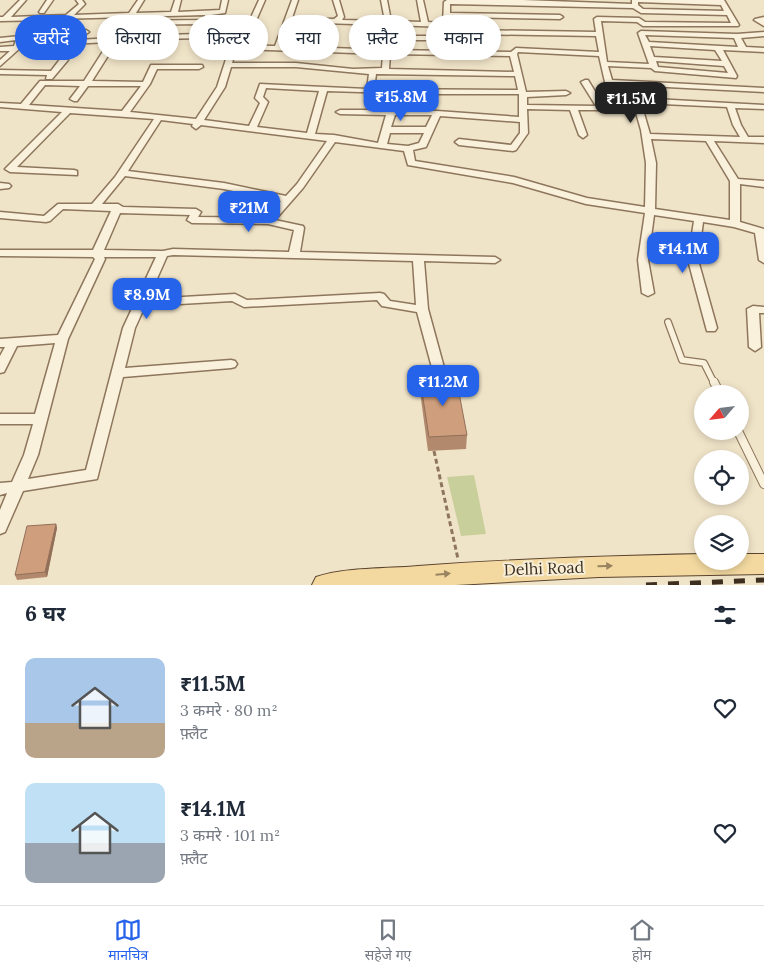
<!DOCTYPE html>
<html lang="hi">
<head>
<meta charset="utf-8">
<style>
  body { margin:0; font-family:Lora,"Noto Sans Devanagari",serif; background:#f2f2f3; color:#1f2937; height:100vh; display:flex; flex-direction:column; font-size:19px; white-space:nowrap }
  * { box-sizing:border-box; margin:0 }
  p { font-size:16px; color:#747a83 }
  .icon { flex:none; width:28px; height:28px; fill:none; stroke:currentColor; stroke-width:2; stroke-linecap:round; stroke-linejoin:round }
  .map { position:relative; height:585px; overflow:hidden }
  .side { display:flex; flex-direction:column; background:#fff; flex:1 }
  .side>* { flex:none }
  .top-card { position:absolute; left:15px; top:15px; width:500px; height:45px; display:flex; gap:10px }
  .needle { width:32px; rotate:242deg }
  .buttons { position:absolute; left:694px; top:385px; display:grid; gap:10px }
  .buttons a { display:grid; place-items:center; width:55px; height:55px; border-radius:50%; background:#fff; box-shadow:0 2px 8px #0003; font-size:25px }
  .price { position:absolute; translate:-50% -42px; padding:0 11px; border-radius:10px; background:#2563eb; color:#fff; font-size:16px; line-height:32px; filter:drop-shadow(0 1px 2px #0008) }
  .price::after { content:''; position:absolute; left:50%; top:30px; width:15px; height:11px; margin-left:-8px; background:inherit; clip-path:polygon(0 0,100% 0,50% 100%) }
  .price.current { background:#222; color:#fff }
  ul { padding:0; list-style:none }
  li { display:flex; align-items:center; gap:15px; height:125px; padding:0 25px }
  li span { display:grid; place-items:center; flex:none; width:140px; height:100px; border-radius:10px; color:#555 }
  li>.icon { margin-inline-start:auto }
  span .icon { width:60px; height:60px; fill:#fffc; stroke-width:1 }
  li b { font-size:21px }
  h2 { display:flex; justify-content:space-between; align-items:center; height:60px; padding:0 25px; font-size:21px }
  .tag { padding:0 18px; border-radius:22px; background:#fff; box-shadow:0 2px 8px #0003; font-size:18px; line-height:45px }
  .tag.current { background:#2563eb; color:#fff }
  .menu { display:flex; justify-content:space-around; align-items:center; height:70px; border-top:1px solid #e0e1e3; background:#fff; font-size:14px; color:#747a83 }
  .menu a { display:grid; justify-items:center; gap:2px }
  .menu .current { color:#2563eb }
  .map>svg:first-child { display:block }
  .green { fill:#c9cf9b }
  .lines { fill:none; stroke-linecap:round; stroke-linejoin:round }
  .lane-far1-casing { stroke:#8d765c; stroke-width:8 }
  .lane-casing { stroke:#8d765c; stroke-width:10 }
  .street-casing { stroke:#8d765c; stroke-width:3 }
  .primary-casing { stroke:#5b4430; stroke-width:2 }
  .path { stroke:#8d765c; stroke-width:3; stroke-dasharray:5 3; stroke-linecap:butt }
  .lane-far1 { stroke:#faf1dc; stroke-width:5.5 }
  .lane { stroke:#faf1dc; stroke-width:8 }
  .street { fill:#faf1dc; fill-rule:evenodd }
  .primary { fill:#f3d9a0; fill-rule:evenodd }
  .rail { stroke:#3d2e20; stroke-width:5; stroke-dasharray:11 11; stroke-linecap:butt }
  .wall { fill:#b2896c }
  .shaded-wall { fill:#916f58 }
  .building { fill:#cf9f7d; stroke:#916f58 }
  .oneway { fill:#988460 }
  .labels { text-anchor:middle; stroke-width:4; stroke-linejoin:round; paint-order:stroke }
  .near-street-label { font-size:16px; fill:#3d2e20; stroke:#f7eed8 }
</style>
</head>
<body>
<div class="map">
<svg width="764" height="585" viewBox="0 0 764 585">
  <rect width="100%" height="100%" fill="#f0e4c8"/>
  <polygon class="green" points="474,475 486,534 461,536 447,477"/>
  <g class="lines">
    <defs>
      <polyline id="lane-far1" points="668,322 682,360 704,363 714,383"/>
      <g id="lane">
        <polyline points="714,382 720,394"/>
        <polyline points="738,431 764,484"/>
      </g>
      <g id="street">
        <path d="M 20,0 L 26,0 L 11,17 L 66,15 L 79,4 L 76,0 L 82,0 L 85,4 L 74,15 L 129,13 L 138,0 L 144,0 L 136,13 L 171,12 L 175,0 L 181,0 L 178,12 L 220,10 L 222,0 L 228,0 L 225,13 L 211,15 L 208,47 L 224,45 L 228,38 L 242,37 L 259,0 L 265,0 L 248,39 L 245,41 L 233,41 L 231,45 L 275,46 L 292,0 L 298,0 L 292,18 L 334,19 L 338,16 L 333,0 L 339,0 L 344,17 L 342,20 L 385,21 L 381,0 L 387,0 L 391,21 L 421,22 L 417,0 L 423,0 L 428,22 L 443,23 L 444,2 L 447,0 L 523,0 L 632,4 L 632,0 L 724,0 L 739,25 L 738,26 L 643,26 L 637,22 L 601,21 L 607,62 L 649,64 L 638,33 L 641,31 L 737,34 L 764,32 L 764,36 L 741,38 L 746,47 L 764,48 L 764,52 L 723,50 L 737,76 L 736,78 L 655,71 L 651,68 L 608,66 L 612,80 L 764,88 L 764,92 L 609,84 L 605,82 L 599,56 L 518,52 L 517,54 L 526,92 L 566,91 L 570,93 L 566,95 L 527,97 L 527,105 L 596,106 L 581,82 L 585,80 L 588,80 L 599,98 L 636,98 L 764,105 L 764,109 L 735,108 L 741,125 L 748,137 L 764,137 L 764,143 L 714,141 L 738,179 L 764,181 L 764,187 L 740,184 L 740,222 L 764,229 L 764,263 L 759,260 L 755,233 L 734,227 L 703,222 L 698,260 L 717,328 L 715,331 L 707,331 L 688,260 L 694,221 L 654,215 L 648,260 L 654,293 L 648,296 L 642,293 L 638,260 L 645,213 L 586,204 L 513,183 L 408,165 L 404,151 L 335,142 L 303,188 L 275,220 L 303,226 L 304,228 L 300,252 L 495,257 L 500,260 L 495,263 L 424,261 L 428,309 L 446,375 L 444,378 L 436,378 L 434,375 L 417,312 L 382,306 L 377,300 L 244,307 L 232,301 L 145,306 L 135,328 L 125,368 L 231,360 L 235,361 L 237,364 L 235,367 L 231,368 L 123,377 L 97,479 L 23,491 L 5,532 L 0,534 L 0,510 L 7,493 L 0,495 L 0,483 L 12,482 L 24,455 L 33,424 L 0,424 L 0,414 L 35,414 L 55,343 L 17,346 L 4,372 L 0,373 L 0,356 L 5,347 L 0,347 L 0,339 L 58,335 L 95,259 L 93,257 L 0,256 L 0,250 L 93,250 L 111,211 L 63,209 L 50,221 L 46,222 L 0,218 L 0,212 L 44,216 L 58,204 L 92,204 L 115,177 L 154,119 L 70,113 L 17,167 L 74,170 L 77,171 L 77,175 L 10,172 L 5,169 L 62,112 L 0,107 L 0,103 L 21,104 L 40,81 L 84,81 L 109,42 L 30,46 L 27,44 L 28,43 L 112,38 L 116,36 L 202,34 L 203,24 L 120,25 L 117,23 L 120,21 L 204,20 L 205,15 L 56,19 L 51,33 L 86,30 L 89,32 L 86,34 L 47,37 L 44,35 L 50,20 L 0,21 L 0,17 L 3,17 ZM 638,2 L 721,5 L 724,11 L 643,9 L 638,5 ZM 450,4 L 633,8 L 641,13 L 727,15 L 731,23 L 645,22 L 639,18 L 597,17 L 594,19 L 596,32 L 469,30 L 466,32 L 469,34 L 596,36 L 599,52 L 516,48 L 511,52 L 391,50 L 391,40 L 464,40 L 467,38 L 464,36 L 391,36 L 391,25 L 446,27 L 449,25 L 450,17 L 560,19 L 563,17 L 560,15 L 450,13 ZM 291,22 L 384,25 L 384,50 L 282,46 ZM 645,35 L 734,38 L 738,47 L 649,42 ZM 202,38 L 202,50 L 229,50 L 217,87 L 196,119 L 130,112 L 150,84 L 157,69 L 199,69 L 203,67 L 202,65 L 151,65 L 143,82 L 92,81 L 118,40 ZM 650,46 L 715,50 L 722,61 L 654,57 ZM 236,49 L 383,54 L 382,68 L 353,69 L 296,63 L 232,63 ZM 390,54 L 510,56 L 514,72 L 389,69 ZM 656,61 L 724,66 L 728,73 L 658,67 ZM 231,67 L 296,67 L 369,74 L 367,89 L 260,84 L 255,98 L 260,103 L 249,126 L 204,120 L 225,87 ZM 376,74 L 515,76 L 518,90 L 374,89 ZM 45,85 L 80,86 L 70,99 L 74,101 L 77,101 L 88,86 L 141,86 L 122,111 L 29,105 ZM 266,88 L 319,91 L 307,133 L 257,127 L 268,102 L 263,97 ZM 327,91 L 394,93 L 388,110 L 340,110 L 336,112 L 340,114 L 386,115 L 378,143 L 334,135 L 315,134 ZM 402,94 L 519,94 L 519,117 L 437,111 L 396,110 ZM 602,102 L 633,102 L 641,130 L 646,163 L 645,207 L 587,198 L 514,177 L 415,161 L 413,150 L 426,147 L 440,116 L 520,122 L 520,133 L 511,145 L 459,139 L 455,142 L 459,145 L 513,151 L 516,150 L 528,133 L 527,109 L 570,110 L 579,135 L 583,138 L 587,135 L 578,110 L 605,110 L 606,108 ZM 641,103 L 727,107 L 733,125 L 740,137 L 650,134 ZM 395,115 L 432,115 L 426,127 L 391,127 ZM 161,120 L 193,124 L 192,126 L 196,129 L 201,125 L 327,141 L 297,184 L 286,196 L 224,183 L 128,171 ZM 390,133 L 424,133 L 419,143 L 408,146 L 387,144 ZM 651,139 L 706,141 L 730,181 L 730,220 L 655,209 L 656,163 ZM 125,176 L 224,189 L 281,201 L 265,218 L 198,217 L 201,212 L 196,209 L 123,207 L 118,204 L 102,204 ZM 120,213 L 190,215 L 187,220 L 192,223 L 268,224 L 294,230 L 289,252 L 173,249 L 163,251 L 104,250 ZM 173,255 L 413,261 L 416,305 L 390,301 L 384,294 L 380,293 L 247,300 L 235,294 L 148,299 L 167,256 ZM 104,257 L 156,257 L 123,328 L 86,470 L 28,479 L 38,455 L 68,339 L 105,259 Z"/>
        <polygon points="47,0 53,0 44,13 40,13 39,12"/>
        <polygon points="764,17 764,26 754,20 755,19"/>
        <polygon points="20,36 23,38 19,49 0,66 0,60 10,51 0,51 0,47 14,46 16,40 0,42 0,38"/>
        <polygon points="61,58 68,60 52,79 46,79 47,75 0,74 0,70 51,71"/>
        <polygon points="0,183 9,184 11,186 9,188 0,189"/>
        <polygon points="753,306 764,307 764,313 759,313 761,347 755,351 749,347 747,309"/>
      </g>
      <path id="primary" d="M 702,554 L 702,561 L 740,561 L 740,554 L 764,554 L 764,574 L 599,577 L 456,585 L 312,585 L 316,577 C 345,567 387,569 418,566 C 513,559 607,556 702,554 Z"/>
    </defs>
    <use href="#lane-far1" class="lane-far1-casing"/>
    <use href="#lane" class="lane-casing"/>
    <use href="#street" class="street-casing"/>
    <use href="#primary" class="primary-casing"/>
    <polyline class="path" points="434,451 458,559"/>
    <use href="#lane-far1" class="lane-far1"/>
    <use href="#lane" class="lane"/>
    <use href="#street" class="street"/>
    <use href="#primary" class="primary"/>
    <polyline class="rail" points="646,585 764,580"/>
  </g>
  <g class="wall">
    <polygon points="420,379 467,435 466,449 428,451 420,392"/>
    <polygon points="56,524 57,528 47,577 17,580 15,575"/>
  </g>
  <polygon class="shaded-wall" points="56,524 57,528 47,577 45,572"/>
  <g class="building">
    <polygon points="456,377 467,435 429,437 420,379"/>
    <polygon points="56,524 45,572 15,575 27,526"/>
  </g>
  <defs><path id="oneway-solid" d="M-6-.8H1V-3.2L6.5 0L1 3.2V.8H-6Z" transform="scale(1.25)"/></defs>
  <g class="oneway">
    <use href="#oneway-solid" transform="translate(605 566) rotate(-2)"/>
    <use href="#oneway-solid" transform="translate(443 574) rotate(-5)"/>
  </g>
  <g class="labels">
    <g class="near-street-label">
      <text transform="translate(544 568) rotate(-2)" y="6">Delhi Road</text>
    </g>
  </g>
</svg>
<div class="buttons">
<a><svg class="needle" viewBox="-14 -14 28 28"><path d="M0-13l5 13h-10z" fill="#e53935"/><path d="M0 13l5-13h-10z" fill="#747a83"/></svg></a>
<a><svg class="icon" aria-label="locate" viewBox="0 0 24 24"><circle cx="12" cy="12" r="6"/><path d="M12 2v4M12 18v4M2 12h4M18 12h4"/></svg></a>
<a><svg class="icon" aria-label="layers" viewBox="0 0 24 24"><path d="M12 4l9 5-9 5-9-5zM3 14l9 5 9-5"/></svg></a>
</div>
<b class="price" style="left:401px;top:122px">₹15.8M</b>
<b class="price current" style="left:631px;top:124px">₹11.5M</b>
<b class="price" style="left:249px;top:233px">₹21M</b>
<b class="price" style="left:683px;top:274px">₹14.1M</b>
<b class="price" style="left:147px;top:320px">₹8.9M</b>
<b class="price" style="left:443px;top:407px">₹11.2M</b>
<div class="top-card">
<a class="tag current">खरीदें</a>
<a class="tag">किराया</a>
<a class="tag">फ़िल्टर</a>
<a class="tag">नया</a>
<a class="tag">फ़्लैट</a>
<a class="tag">मकान</a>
</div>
</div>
<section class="side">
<h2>6 घर<svg class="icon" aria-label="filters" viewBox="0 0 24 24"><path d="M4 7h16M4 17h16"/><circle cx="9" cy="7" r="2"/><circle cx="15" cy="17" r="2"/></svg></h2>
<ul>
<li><span style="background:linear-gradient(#a9c7e8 65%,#b9a48a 0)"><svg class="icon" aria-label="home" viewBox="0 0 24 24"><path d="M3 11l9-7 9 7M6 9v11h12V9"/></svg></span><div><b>₹11.5M</b><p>3 कमरे · 80 m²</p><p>फ़्लैट</p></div><svg class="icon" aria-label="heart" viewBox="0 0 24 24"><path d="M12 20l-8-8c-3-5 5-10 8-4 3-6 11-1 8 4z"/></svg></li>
<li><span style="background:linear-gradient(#bfe0f5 60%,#9aa5b1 0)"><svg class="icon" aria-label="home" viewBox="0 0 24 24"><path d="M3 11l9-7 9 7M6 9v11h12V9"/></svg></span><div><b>₹14.1M</b><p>3 कमरे · 101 m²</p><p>फ़्लैट</p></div><svg class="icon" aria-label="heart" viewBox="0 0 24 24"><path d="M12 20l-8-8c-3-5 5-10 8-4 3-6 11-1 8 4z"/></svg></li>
</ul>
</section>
<nav class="menu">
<a class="current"><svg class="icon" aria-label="map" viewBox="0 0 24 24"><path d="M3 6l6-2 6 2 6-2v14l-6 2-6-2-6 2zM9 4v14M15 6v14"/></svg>मानचित्र</a>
<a><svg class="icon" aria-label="saved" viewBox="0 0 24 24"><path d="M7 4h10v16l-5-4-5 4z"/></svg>सहेजे गए</a>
<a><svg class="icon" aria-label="home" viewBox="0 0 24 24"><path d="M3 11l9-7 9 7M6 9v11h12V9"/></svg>होम</a>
</nav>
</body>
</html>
